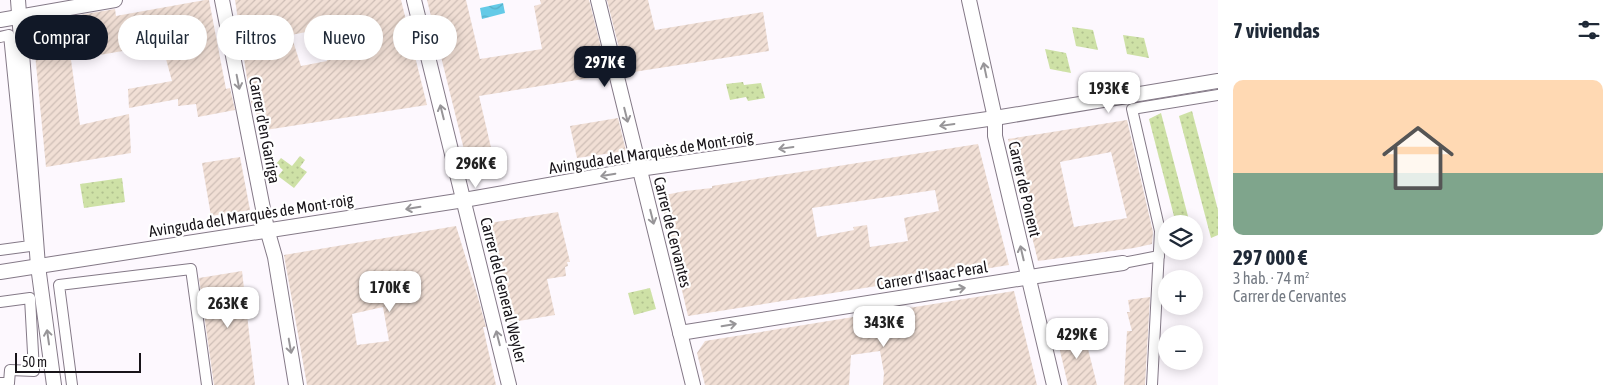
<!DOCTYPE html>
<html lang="es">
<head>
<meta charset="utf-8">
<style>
  body { margin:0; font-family:"Asap Condensed",sans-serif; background:#f6f6f7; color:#1f2937; height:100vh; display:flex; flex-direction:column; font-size:19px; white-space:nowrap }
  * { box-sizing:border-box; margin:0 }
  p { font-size:16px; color:#747a83 }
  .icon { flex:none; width:28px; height:28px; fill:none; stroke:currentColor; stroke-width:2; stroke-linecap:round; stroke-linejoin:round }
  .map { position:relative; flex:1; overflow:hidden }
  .details { display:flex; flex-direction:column; background:#fff; width:400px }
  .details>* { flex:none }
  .guide { position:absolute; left:15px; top:15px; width:475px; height:45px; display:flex; gap:10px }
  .tools { position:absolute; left:1158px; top:215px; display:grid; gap:10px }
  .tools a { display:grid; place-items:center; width:45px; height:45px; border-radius:50%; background:#fff; box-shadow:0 2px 12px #0003; font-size:25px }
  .scale { position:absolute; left:15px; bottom:12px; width:126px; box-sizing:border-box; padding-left:5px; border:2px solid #181419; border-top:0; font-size:14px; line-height:18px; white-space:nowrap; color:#181419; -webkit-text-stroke:4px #fff; paint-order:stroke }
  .price { position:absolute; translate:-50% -42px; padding:0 11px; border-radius:10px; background:#fff; color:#222; font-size:16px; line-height:32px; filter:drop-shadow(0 1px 2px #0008) }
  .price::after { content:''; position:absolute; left:50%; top:30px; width:15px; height:11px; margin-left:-8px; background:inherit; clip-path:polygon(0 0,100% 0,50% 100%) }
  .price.active { background:#111827; color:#fff }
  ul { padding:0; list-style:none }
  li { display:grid; align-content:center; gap:10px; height:265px; padding:0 15px }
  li+li { border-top:1px solid #e0e1e3 }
  li span { display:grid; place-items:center; height:155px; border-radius:10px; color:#555 }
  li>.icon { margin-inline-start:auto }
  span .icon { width:90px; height:90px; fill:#fffc; stroke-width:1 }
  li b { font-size:21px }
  h2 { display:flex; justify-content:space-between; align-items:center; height:60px; padding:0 15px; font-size:21px }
  .chip { padding:0 18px; border-radius:22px; background:#fff; box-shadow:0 2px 12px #0003; font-size:18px; line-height:45px }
  .chip.active { background:#111827; color:#fff }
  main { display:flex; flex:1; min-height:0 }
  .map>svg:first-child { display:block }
  .park { fill:url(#park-dots) }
  .water { fill:url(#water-waves) }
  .building { fill:url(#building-hatch); fill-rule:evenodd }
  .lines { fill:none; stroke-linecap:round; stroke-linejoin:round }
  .pedestrian-casing { stroke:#847987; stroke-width:12 }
  .minor-casing { stroke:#847987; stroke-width:16 }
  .pedestrian { stroke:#fff; stroke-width:10 }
  .minor { stroke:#fff; stroke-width:14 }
  .oneway { stroke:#979598 }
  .labels { text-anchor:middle; stroke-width:4.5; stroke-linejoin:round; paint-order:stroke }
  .street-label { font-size:16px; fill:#181419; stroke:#fff }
</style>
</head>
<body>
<main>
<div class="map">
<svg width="1218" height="385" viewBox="0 0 1218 385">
  <defs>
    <pattern id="park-dots" width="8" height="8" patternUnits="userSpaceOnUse" patternTransform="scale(1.25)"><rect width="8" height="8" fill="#cee1a6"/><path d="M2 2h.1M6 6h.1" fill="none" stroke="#b0c08e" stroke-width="1.8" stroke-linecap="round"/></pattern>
    <pattern id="water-waves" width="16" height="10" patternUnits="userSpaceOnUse" patternTransform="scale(1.25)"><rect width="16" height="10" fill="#64cae7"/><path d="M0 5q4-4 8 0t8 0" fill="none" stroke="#56adc6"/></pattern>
    <pattern id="building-hatch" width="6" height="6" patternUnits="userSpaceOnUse" patternTransform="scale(1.25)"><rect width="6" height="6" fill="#f1dfd5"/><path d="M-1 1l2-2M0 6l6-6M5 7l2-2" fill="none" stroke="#cebeb6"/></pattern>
  </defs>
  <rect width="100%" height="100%" fill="#fdf8fe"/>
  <g class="park">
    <polygon points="1072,27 1093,30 1098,50 1076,46"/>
    <polygon points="1123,35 1144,38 1149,58 1127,54"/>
    <polygon points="1045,49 1066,53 1071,73 1050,69"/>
    <polygon points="743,82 744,85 761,83 765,98 748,101 746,97 730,100 726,84"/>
    <polygon points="1192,111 1218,210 1218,235 1211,238 1179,116"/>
    <polygon points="1161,113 1190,224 1176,224 1149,119"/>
    <polygon points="300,156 305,160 300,167 307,172 294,188 278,176 283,170 276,164 281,158 292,166"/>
    <polygon points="122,178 125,202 84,208 80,184"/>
    <polygon points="650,288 656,309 634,315 628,293"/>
  </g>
  <polygon class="water" points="503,3 505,13 482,19 480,8"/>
  <g class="building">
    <polygon points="205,0 209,0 226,89 230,88 235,110 198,117 196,104 178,106 178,99 129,108 128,89 172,81 163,48 135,53 134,49 71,60 80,125 129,114 131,153 46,167 32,23 115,9 116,16"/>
    <path d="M 235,0 L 401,0 L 427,105 L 259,131 L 255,107 L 252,107 L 248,85 ZM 321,29 L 327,61 L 301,66 L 291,35 Z"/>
    <polygon points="427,0 466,0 480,59 542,49 534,6 541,4 540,0 589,0 608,75 479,96 496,169 470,174"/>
    <polygon points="607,0 648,0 655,30 763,12 769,51 627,73 625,72"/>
    <polygon points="618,118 626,151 577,158 570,126"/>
    <path d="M 1127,120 L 1153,232 L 1152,244 L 1134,248 L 1038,261 L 1008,139 ZM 1111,152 L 1127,218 L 1074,227 L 1060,162 Z"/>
    <path d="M 978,144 L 1009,265 L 688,316 L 660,196 L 685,191 L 712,188 L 712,186 ZM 935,190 L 939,211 L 904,218 L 908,241 L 870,247 L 867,225 L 853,227 L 854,230 L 817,237 L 812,208 Z"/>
    <polygon points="240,157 250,210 211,216 202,163"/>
    <polygon points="558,212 570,262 567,262 568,266 565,267 566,276 547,279 555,315 507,323 483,224"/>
    <path d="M 456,226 L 477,294 L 486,327 L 483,327 L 496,385 L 307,385 L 284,255 ZM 383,307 L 389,341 L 357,345 L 352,314 Z"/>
    <polygon points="242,271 255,385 214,385 199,278"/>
    <polygon points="1014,291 1037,385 883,385 884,373 880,351 851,355 849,385 705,385 697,353 705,341"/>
    <polygon points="1150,297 1145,385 1124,385 1127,331 1132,331 1127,312 1130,312 1128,300"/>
    <polygon points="1084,333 1097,385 1068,385 1057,338"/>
  </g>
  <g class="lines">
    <defs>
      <g id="pedestrian">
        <polyline points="0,37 9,35 30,246 0,250"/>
        <polyline points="1123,263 1159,256"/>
        <polyline points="0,302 30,298 34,371 10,370 9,383 0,383"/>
        <polyline points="72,385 59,285 191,269 207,385"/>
        <polyline points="1152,385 1160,231 1132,109 1218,95"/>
      </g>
      <g id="minor">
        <polyline points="18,0 38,266 54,385"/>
        <polyline points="222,0 267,229 275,257 296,385"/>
        <polyline points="414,0 509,385"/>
        <polyline points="598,0 693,385"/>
        <polyline points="969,0 995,118 995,136 1054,385"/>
        <polyline points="0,20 115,0"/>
        <polyline points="0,272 464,200 639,169 995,118 1218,81"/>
        <polyline points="680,333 1043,275 1123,263"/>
      </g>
    </defs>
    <use href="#pedestrian" class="pedestrian-casing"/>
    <use href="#minor" class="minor-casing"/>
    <use href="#pedestrian" class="pedestrian"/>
    <use href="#minor" class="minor"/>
  </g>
  <defs><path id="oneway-shaft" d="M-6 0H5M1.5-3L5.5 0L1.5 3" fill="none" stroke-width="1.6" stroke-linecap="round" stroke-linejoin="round" transform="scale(1.25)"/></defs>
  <g class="oneway">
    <use href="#oneway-shaft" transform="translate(985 70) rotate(-102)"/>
    <use href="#oneway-shaft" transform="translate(238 82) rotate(79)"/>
    <use href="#oneway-shaft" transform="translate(442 112) rotate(-104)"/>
    <use href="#oneway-shaft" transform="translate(626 115) rotate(76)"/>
    <use href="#oneway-shaft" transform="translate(947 125) rotate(172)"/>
    <use href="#oneway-shaft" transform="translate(786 148) rotate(172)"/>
    <use href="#oneway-shaft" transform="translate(608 175) rotate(170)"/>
    <use href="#oneway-shaft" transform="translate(413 208) rotate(171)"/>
    <use href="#oneway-shaft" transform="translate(652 217) rotate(76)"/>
    <use href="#oneway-shaft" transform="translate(1022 253) rotate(-103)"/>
    <use href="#oneway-shaft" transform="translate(958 289) rotate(-9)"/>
    <use href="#oneway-shaft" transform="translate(729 325) rotate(-9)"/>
    <use href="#oneway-shaft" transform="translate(48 337) rotate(-98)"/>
    <use href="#oneway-shaft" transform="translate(498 338) rotate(-104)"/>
    <use href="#oneway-shaft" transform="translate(290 346) rotate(80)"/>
  </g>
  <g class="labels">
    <g class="street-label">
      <text transform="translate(265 130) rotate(79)" y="6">Carrer d'en Garriga</text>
      <text transform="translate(651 152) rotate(-9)" y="6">Avinguda del Marquès de Mont-roig</text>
      <text transform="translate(1025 189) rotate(77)" y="6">Carrer de Ponent</text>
      <text transform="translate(251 215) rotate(-9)" y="6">Avinguda del Marquès de Mont-roig</text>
      <text transform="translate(673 232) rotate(76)" y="6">Carrer de Cervantes</text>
      <text transform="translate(932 275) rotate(-9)" y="6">Carrer d'Isaac Peral</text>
      <text transform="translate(504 290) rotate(76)" y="6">Carrer del General Weyler</text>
    </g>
  </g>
</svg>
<div class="tools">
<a><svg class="icon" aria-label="layers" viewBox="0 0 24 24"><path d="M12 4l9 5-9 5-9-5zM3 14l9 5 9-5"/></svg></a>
<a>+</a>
<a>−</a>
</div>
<div class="scale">50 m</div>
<b class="price active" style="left:605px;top:88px">297K €</b>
<b class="price" style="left:1109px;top:114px">193K €</b>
<b class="price" style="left:476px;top:189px">296K €</b>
<b class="price" style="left:390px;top:313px">170K €</b>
<b class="price" style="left:228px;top:329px">263K €</b>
<b class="price" style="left:884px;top:348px">343K €</b>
<b class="price" style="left:1077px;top:360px">429K €</b>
<div class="guide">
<a class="chip active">Comprar</a>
<a class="chip">Alquilar</a>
<a class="chip">Filtros</a>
<a class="chip">Nuevo</a>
<a class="chip">Piso</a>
</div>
</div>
<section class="details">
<h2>7 viviendas<svg class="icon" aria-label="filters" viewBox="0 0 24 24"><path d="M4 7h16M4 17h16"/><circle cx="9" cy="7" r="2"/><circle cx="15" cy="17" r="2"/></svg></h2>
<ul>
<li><span style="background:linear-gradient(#ffd9b3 60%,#7fa58c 0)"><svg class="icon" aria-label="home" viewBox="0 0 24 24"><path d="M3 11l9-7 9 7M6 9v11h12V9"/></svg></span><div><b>297 000 €</b><p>3 hab. · 74 m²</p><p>Carrer de Cervantes</p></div></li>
</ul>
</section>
</main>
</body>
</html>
